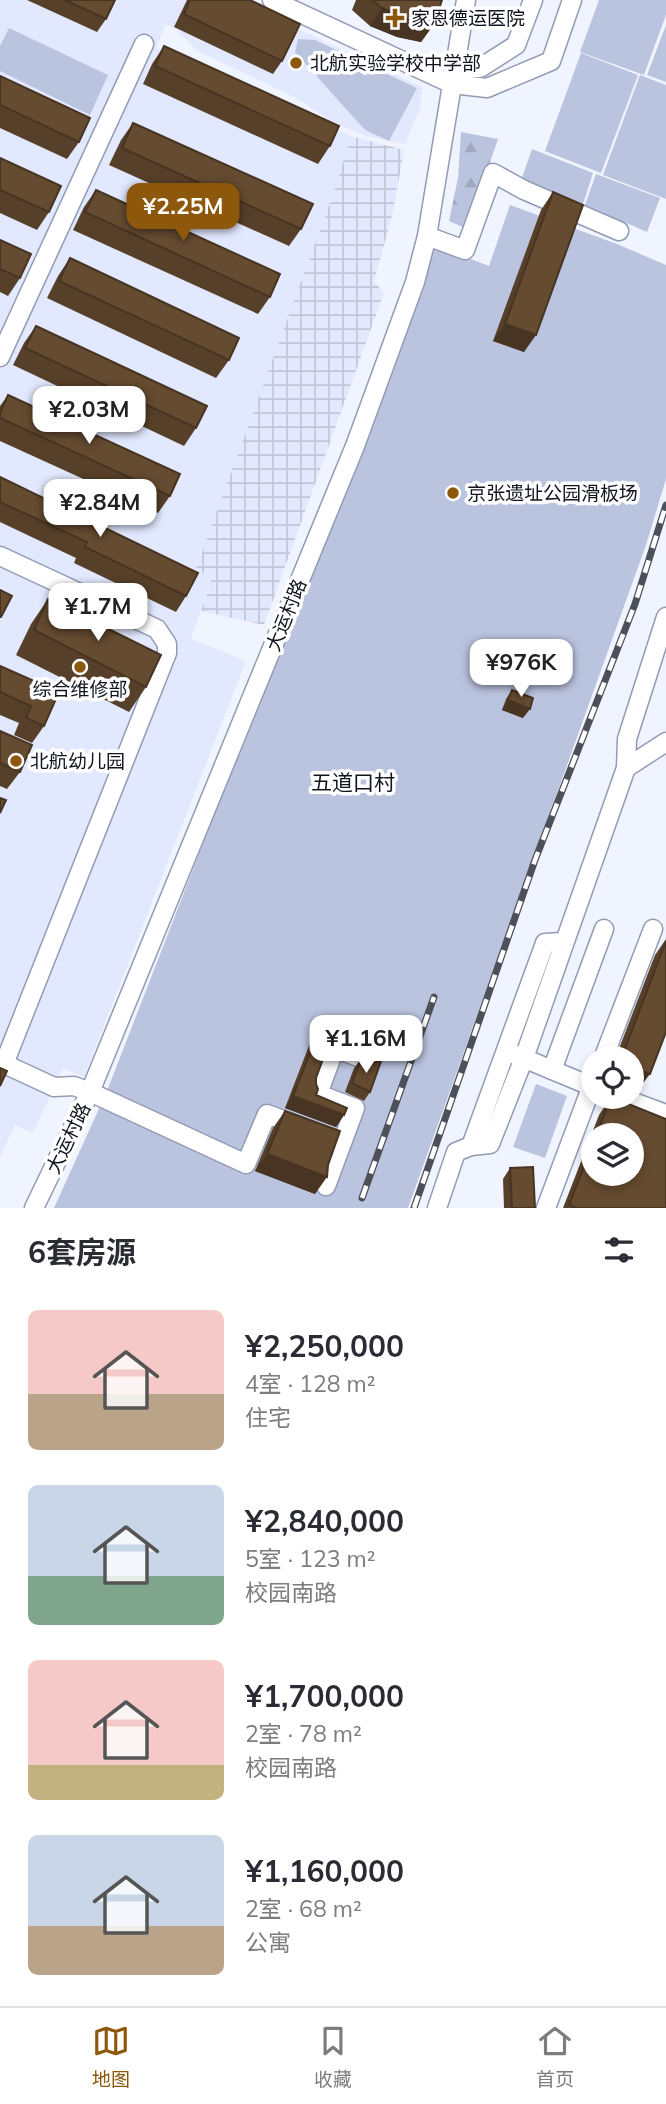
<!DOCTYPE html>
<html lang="zh">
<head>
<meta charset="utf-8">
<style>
  body { margin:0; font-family:Mulish,"Noto Sans SC",sans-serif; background:#f2f2f3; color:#2b2b33; height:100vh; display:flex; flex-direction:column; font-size:26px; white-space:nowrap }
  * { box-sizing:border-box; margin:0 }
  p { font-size:23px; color:#7c7c81 }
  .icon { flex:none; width:38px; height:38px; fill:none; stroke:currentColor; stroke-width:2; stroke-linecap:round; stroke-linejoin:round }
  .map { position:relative; height:1208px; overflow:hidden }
  .panel { display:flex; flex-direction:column; background:#fff; flex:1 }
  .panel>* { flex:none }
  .controls { position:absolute; left:581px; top:1046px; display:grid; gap:14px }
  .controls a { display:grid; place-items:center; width:63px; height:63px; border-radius:50%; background:#fff; box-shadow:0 4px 10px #0003; font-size:35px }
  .price { position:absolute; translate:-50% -60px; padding:0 16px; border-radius:14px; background:#fff; color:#222; font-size:23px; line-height:46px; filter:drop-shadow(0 2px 4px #0008) }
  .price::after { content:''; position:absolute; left:50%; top:42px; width:21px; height:16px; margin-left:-10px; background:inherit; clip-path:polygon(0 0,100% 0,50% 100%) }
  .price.current { background:#8e580c; color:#fff }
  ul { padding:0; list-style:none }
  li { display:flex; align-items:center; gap:21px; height:175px; padding:0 28px }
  li span { display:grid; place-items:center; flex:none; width:196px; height:140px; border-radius:10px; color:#555 }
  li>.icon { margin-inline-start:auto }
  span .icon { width:84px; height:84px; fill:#fffc; stroke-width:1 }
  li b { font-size:30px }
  h2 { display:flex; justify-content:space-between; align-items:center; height:84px; padding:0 28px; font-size:30px }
  .tab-bar { display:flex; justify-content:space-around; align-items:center; height:98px; border-top:2px solid #e1e1e2; background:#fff; font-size:19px; color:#7c7c81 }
  .tab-bar a { display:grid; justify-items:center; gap:4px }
  .tab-bar .current { color:#8e580c }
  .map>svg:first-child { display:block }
  .built { fill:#e2e9fe }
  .industrial { fill:url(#industrial-grid) }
  .forest { fill:url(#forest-firs) }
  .green { fill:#bbc4df }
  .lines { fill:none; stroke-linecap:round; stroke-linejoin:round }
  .minor-casing { stroke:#929bb4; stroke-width:21 }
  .minor { stroke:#fff; stroke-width:18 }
  .rail-casing { stroke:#4c5059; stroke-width:7 }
  .rail { stroke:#fff; stroke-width:4.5; stroke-dasharray:13; stroke-linecap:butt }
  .wall { fill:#574029; fill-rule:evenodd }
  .shaded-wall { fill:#473422 }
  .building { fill:#654b30; stroke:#473422; stroke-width:2 }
  .poi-dot { fill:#8e580c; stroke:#fff; stroke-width:2.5 }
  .labels { text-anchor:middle; stroke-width:7; stroke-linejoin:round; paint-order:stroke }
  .poi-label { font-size:19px; fill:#10141d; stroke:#fff; text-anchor:start }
  .street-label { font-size:19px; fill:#10141d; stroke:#fff }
  .neighbourhood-label { font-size:21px; fill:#10141d; stroke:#fff }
</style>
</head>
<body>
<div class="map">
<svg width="666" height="1208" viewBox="0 0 666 1208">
  <defs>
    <pattern id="industrial-grid" width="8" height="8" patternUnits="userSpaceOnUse" patternTransform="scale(1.75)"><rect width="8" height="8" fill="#e2e9fe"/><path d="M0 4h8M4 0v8" fill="none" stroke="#c1c7d9"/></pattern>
    <pattern id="forest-firs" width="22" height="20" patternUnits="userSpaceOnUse" patternTransform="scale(1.75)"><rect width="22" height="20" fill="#bbc4df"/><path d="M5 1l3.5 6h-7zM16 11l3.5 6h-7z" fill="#a0a8bf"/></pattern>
  </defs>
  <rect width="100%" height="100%" fill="#f0f4ff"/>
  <polygon class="built" points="0,0 236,0 422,87 420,108 405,144 366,136 333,122 294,97 198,51 173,27 161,24 165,27 156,48 351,136 335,189 197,570 212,577 191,639 246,661 84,1077 63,1068 33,1133 15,1125 0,1157"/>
  <polygon class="industrial" points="351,136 404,150 393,212 374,281 384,293 264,625 201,611 212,578 196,569 335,189"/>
  <polygon class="forest" points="461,132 498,139 467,229 449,221 458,178"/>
  <g class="green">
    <polygon points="599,0 666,0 666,15 644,75 580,52"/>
    <polygon points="666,25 666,82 647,75"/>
    <polygon points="9,28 108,75 90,115 0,71 0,46"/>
    <polygon points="298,39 315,40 417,88 389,141 365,130 295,52"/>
    <polygon points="581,53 638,75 601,173 545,151"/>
    <polygon points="640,75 666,85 666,199 603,175"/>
    <polygon points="532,149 593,173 583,204 522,178"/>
    <polygon points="596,174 660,198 647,232 585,205"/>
    <polygon points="510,205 617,244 666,265 666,479 646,545 408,1208 54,1208 107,1091 431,256 437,246 489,266"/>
    <polygon points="536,1084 567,1096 545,1158 513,1147"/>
  </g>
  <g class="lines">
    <defs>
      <g id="minor">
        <polyline points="272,0 452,84 487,88 551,61 572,0"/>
        <polyline points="455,68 480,68 516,45 533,0"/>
        <polyline points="427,236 465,250 493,173 524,190 619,231"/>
        <polyline points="0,357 144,44"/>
        <polyline points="0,556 157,629 167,644 167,653 4,1064"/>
        <polyline points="626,768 666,742"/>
        <polyline points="516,1055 593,1087"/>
        <polyline points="603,1059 653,929"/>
        <polyline points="0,1062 54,1087 74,1086 90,1092 246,1164 267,1114 342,1142"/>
        <polyline points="552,1070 604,929"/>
        <polyline points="620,1097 666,1114"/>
        <polyline points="471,1146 545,943 563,942"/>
        <polyline points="326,1186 355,1108 318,1094 335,1048 369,1061"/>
        <polyline points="34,1208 90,1092 261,675 355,446 415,282 427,236 466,0"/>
        <polyline points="437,1208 456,1152 471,1146 490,1144 524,1058 626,768 627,739 666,617"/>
        <polyline points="546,1208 593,1083"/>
      </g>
    </defs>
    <use href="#minor" class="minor-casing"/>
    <use href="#minor" class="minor"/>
    <defs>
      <g id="rail">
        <polyline points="362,1198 434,997"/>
        <polyline points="414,1208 535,860 635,604 666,505"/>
      </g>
    </defs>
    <use href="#rail" class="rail-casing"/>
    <use href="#rail" class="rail"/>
  </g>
  <g class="wall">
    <polygon points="27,0 115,0 106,19 97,32"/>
    <polygon points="187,0 250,0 282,61 273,74 174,27"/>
    <polygon points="356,0 442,0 434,24 421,42 397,37 370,26 352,10"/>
    <polygon points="164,46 330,146 318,164 143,84 152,64"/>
    <polygon points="0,76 79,142 67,159 0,128"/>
    <polygon points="133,123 301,229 289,246 109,165 121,140"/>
    <polygon points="0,158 49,212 37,230 0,213"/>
    <polygon points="96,190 270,297 258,314 73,230 84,207"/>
    <polygon points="553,192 524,352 493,341 541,210"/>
    <polygon points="0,240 20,278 8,296 0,292"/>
    <polygon points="70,258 229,360 216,378 47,298 58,276"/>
    <polygon points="36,326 196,428 184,446 13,365 24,343"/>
    <polygon points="8,395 170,496 158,513 0,441 0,406"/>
    <polygon points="0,477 186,596 176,612 74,563 76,558 0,522"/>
    <polygon points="48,599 146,687 129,712 16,655 31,624"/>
    <polygon points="0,666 59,692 44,726 32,743 14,735 19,723 0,715"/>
    <polygon points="512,690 523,718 502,710 506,699"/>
    <polygon points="0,731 20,772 7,789 0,786"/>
    <polygon points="666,939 666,1032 637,1091 632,1059 615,1059 655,955"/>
    <polygon points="324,1018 332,1037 330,1039 316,1078 316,1095 344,1115 336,1127 285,1108 315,1030"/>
    <polygon points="361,1059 370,1092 364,1101 345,1092 354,1068"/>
    <path d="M 611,1097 L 666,1119 L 666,1208 L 563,1208 L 599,1115 ZM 593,1136 L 632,1136 L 632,1174 L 593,1174 Z"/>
    <polygon points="285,1111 315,1194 255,1171 273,1128"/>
    <polygon points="510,1168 535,1208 504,1208 503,1179"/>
  </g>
  <g class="shaded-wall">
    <polygon points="382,8 434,24 421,42 397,37 370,26"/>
    <polygon points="505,324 536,335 524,352 493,341"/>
    <polygon points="508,700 530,709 523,718 502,710"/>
    <polygon points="341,1025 332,1037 324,1044 333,1032"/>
    <polygon points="348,1029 381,1042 374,1051 342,1039"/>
    <polygon points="632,1068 650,1074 637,1091 632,1090"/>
    <polygon points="293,1096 344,1115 336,1127 285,1108"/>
    <polygon points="267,1154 327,1177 315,1194 255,1171"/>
  </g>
  <g class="building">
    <polygon points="65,0 115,0 106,19"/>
    <polygon points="190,0 250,0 300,24 282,61 184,14"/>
    <polygon points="372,0 442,0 434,24 409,20 382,8"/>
    <polygon points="164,46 339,126 330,146 155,66"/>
    <polygon points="0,76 90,118 79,142 0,105"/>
    <polygon points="133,123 313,204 301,229 122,148"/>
    <polygon points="0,158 61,186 49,212 0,190"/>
    <polygon points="96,190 280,274 270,297 85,212"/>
    <polygon points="553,192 583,205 536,335 505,324"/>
    <polygon points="0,240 31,254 20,278 0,269"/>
    <polygon points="70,258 239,338 229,360 59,281"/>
    <polygon points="36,326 207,406 196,428 25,348"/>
    <polygon points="8,395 180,474 170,496 0,418 0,413"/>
    <polygon points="0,477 198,573 186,596 85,547 87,542 0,502"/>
    <polygon points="0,590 12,596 1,617 0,617"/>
    <polygon points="48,599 161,655 146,687 34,630"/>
    <polygon points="0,666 59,692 44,726 26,718 31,706 0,692"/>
    <polygon points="512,690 533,698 530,709 508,700"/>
    <polygon points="0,731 32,745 20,772 0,763"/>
    <polygon points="0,798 6,800 0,813"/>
    <polygon points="666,941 666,1032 650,1074 632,1068 632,1059 619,1059 626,1046"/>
    <polygon points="324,1018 341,1025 333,1032 316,1078 316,1084 318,1089 316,1095 347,1108 344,1115 293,1096"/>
    <polygon points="351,1023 383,1036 381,1042 348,1029"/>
    <polygon points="361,1059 372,1063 381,1061 370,1092 352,1083"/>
    <polygon points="0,1068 7,1071 0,1086"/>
    <polygon points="611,1097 666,1119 666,1208 577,1208 569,1205 593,1143 593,1174 632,1174 632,1136 596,1136"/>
    <polygon points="285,1111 340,1131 328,1165 327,1177 267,1154"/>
    <polygon points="533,1167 535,1208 512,1208 510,1168"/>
  </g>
  <g class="poi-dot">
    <path d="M391.5 7.5h7v7h7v7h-7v7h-7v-7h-7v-7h7z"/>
    <circle cx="296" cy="63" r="7"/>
    <circle cx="453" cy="493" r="7"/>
    <circle cx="80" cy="667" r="7"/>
    <circle cx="16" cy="761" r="7"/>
  </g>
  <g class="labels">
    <g class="poi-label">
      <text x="411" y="25">家恩德运医院</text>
      <text x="310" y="70">北航实验学校中学部</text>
      <text x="467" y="500">京张遗址公园滑板场</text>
      <text x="80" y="696" text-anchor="middle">综合维修部</text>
      <text x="30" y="768">北航幼儿园</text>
    </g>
    <g class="street-label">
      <text transform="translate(286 615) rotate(-68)" y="7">大运村路</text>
      <text transform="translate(68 1138) rotate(-64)" y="7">大运村路</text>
    </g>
    <g class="neighbourhood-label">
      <text x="353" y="790">五道口村</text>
    </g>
  </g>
</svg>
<div class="controls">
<a><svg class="icon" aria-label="locate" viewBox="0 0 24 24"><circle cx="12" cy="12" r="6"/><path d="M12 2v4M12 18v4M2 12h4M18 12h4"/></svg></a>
<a><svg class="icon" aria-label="layers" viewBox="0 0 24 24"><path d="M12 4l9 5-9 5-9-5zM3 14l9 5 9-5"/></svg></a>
</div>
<b class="price current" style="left:183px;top:243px">¥2.25M</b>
<b class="price" style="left:89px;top:446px">¥2.03M</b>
<b class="price" style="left:100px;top:539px">¥2.84M</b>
<b class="price" style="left:98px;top:643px">¥1.7M</b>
<b class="price" style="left:521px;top:699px">¥976K</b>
<b class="price" style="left:366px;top:1075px">¥1.16M</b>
</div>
<section class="panel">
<h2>6套房源<svg class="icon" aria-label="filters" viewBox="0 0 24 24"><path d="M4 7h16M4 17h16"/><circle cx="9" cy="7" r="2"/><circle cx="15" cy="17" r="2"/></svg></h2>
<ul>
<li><span style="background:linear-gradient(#f6c9c9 60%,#b9a48a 0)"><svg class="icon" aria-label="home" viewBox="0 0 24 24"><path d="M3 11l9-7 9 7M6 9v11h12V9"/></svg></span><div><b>¥2,250,000</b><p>4室 · 128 m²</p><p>住宅</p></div></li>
<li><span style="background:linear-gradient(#c9d6e8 65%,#7fa58c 0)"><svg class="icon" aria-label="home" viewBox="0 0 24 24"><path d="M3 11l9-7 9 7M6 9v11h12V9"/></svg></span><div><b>¥2,840,000</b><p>5室 · 123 m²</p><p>校园南路</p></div></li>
<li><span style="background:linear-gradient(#f6c9c9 75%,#c2b280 0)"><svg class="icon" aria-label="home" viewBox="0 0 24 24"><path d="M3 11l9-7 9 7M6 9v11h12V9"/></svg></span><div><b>¥1,700,000</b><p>2室 · 78 m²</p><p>校园南路</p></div></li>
<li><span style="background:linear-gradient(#c9d6e8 65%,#b9a48a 0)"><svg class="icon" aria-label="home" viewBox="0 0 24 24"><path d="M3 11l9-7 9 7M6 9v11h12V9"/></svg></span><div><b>¥1,160,000</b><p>2室 · 68 m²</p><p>公寓</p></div></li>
</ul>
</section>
<nav class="tab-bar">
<a class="current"><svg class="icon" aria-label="map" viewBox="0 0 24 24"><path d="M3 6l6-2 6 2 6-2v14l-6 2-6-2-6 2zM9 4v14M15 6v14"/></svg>地图</a>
<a><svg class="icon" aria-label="saved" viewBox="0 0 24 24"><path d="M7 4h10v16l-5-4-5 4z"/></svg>收藏</a>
<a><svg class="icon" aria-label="home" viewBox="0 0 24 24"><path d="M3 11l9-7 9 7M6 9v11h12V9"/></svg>首页</a>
</nav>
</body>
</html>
